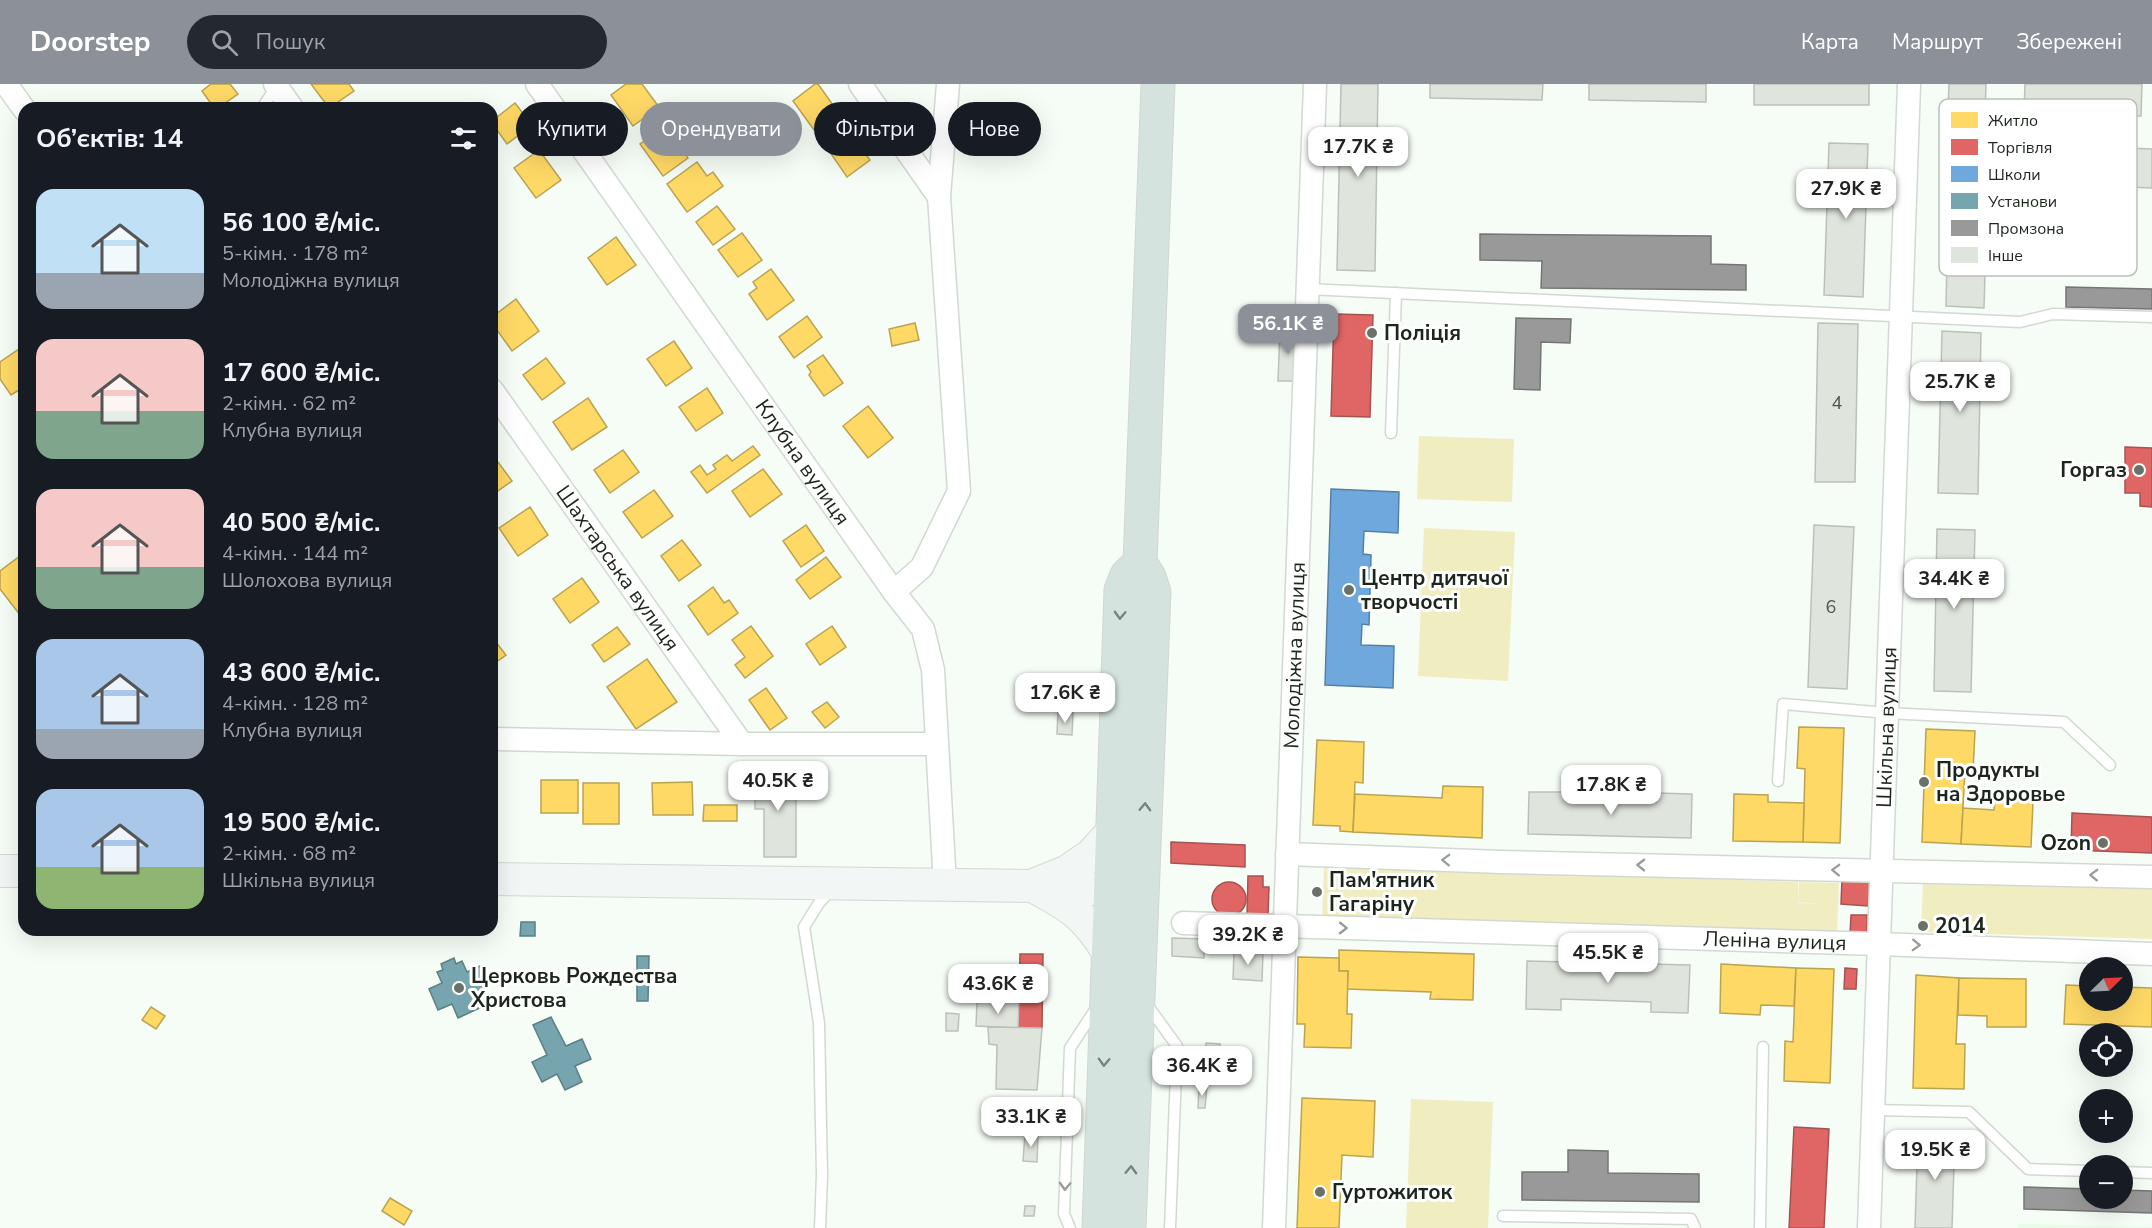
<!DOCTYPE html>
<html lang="uk">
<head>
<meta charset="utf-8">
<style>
  body { margin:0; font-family:"Nunito Sans",sans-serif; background:#242831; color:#f1f3f6; height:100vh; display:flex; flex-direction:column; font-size:22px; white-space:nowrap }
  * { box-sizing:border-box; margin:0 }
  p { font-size:20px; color:#9ea1a6 }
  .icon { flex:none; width:33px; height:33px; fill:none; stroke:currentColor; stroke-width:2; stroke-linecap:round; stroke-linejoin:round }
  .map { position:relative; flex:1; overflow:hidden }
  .details { position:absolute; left:18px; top:18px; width:480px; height:834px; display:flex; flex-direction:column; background:#171b24; border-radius:18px; box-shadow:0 6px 24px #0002 }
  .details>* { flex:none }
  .banner { position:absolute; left:516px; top:18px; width:570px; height:54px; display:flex; gap:12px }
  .needle { width:39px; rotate:66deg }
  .fabs { position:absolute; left:2079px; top:873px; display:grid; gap:12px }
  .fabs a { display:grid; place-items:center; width:54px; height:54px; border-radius:50%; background:#171b24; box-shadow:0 6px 24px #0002; font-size:30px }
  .price { position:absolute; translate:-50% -51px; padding:0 14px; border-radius:12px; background:#fff; color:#222; font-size:20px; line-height:39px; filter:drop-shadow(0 2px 3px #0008) }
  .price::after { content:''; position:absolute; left:50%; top:36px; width:18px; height:14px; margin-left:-9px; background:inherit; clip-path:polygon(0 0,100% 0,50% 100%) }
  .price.on { background:#8c9099; color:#fff }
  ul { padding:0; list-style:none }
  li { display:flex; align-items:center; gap:18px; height:150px; padding:0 18px }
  li span { display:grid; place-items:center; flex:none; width:168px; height:120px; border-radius:18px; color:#555 }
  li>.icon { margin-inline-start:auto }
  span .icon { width:72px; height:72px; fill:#fffc; stroke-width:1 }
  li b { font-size:26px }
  h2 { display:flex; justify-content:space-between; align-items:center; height:72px; padding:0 18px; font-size:26px }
  .pill { padding:0 21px; border-radius:27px; background:#171b24; box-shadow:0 6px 24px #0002; font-size:21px; line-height:54px }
  .pill.on { background:#8c9099; color:#fff }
  header { display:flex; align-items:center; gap:36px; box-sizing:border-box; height:84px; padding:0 30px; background:#8c9099; color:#fff }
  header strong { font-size:28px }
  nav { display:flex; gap:33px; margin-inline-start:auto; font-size:21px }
  .search { width:420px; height:54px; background:#242831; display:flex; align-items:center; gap:15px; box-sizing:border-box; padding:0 21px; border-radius:33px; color:#9ea1a6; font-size:22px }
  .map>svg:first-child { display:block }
  .built { fill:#e8fce8 }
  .green { fill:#f0edc1 }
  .homes { fill:#ffd966; stroke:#bba350; stroke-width:1.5 }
  .shops { fill:#e06666; stroke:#a65350; stroke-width:1.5 }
  .schools { fill:#6fa8dc; stroke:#5681a3; stroke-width:1.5 }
  .public { fill:#76a5af; stroke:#5b7f83; stroke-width:1.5 }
  .industry { fill:#999; stroke:#747674; stroke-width:1.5 }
  .building { fill:#dfe4dc; stroke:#bcc1b8; stroke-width:1.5 }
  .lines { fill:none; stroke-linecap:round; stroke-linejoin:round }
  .lane-casing { stroke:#d2d9d2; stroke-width:13 }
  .street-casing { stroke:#d2d9d2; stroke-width:25 }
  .secondary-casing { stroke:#d2d9d2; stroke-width:34 }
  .highway-casing { stroke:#d3d7d3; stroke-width:35 }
  .lane { stroke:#fefffe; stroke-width:10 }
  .street { stroke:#fefffe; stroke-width:22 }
  .secondary { stroke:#f2f6f4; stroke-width:32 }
  .highway { stroke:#d5e3de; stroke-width:33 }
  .oneway { stroke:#79847e }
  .oneway2 { stroke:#999d99 }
  .poi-dot { fill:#697169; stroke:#fff; stroke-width:2 }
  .labels { text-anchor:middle; stroke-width:6; stroke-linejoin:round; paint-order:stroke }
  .number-label { font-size:18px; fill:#4e564d }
  .poi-label { font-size:21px; font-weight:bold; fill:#1d261d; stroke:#fff; text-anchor:start }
  .street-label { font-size:21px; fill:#1d261d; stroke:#fff }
  .key { fill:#fff; stroke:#bbbebb; stroke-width:1.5 }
  .key-label { font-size:16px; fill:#1d261d }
</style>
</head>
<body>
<header>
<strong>Doorstep</strong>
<div class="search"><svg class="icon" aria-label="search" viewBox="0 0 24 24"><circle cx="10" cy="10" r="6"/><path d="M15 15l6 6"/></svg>Пошук</div>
<nav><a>Карта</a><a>Маршрут</a><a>Збережені</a></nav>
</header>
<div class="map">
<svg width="2152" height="1144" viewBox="0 0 2152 1144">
  <rect width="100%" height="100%" fill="#f6fcf6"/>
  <polygon class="built" points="2018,1140 2152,1143 2152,1144 2018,1144"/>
  <g class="green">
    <polygon points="1419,352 1514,355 1512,418 1417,415"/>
    <polygon points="1424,444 1515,448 1508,597 1418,592"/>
    <polygon points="1324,782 1798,798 1798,819 1819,820 1798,818 1799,798 1839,799 1837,852 1322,835"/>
    <polygon points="1923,797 2152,805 2152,855 1921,848"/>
    <polygon points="1411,1015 1493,1018 1488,1144 1406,1144"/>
  </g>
  <g class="homes">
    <polygon points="211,0 230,0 238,10 218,24 214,24 202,7"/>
    <polygon points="311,0 349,0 354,7 329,24"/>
    <polygon points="626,0 642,0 659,23 633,42 611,11"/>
    <polygon points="815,0 818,0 838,28 814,46 793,17"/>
    <polygon points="515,19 532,41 507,60 492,39 492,37"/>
    <polygon points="666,42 688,74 663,92 640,60"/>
    <polygon points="848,45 870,76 847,93 825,61"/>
    <polygon points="539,66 561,96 536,114 514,84"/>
    <polygon points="697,78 707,92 713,88 723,102 687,128 667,100"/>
    <polygon points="717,122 735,145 713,161 696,138"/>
    <polygon points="742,149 762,176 738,193 718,166"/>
    <polygon points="616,153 636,181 607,201 588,174"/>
    <polygon points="771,185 794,216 767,236 749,210 757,204 753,198"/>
    <polygon points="516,215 539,247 512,267 492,239 492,233"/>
    <polygon points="807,232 822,253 794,274 779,253"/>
    <polygon points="915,239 919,256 892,262 889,245"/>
    <polygon points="674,257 692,284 666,302 647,275"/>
    <polygon points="22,263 24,265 24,303 11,311 0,295 0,278"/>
    <polygon points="823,271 843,299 824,312 809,291 811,288 807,282"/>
    <polygon points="546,274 565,299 542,316 523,291"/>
    <polygon points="707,304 723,329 696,347 679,323"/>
    <polygon points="588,314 607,343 572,366 553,338"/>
    <polygon points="868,322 893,354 868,374 843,342"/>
    <polygon points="753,362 760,371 707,409 691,388 700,381 707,391 716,385 713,381 727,371 732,377"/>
    <polygon points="623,366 639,388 610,409 594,386"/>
    <polygon points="492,370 512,397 492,411"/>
    <polygon points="763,385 782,410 750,433 732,407"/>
    <polygon points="654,406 673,432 642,454 623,428"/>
    <polygon points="530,423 548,451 518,472 499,444"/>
    <polygon points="806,441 824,467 801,483 783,457"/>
    <polygon points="682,456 701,481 679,497 661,472"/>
    <polygon points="24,469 24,536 0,505 0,487"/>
    <polygon points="826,473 841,493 810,515 796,496"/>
    <polygon points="582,494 599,518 570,539 553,515"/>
    <polygon points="713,503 724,519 729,516 738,529 708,551 688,522"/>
    <polygon points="751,542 773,572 745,594 735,581 745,573 732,556"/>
    <polygon points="832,542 846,563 820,581 806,560"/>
    <polygon points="617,543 630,560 604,578 592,561"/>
    <polygon points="492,553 506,571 492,581"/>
    <polygon points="647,575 677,618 636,645 607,603"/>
    <polygon points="766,604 787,634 770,646 749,616"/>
    <polygon points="827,618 839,633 825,644 812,628"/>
    <polygon points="1799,643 1844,644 1840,759 1803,758 1805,685 1797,684"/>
    <polygon points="1926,645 1975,647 1973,687 1965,687 1961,760 1922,758"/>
    <polygon points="1317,656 1364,658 1363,699 1355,698 1353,748 1340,747 1340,742 1313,741"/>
    <rect x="541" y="696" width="37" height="33"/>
    <polygon points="692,698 693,731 653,731 652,699"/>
    <rect x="583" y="699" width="36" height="41"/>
    <polygon points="1443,702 1483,703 1482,754 1353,748 1355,710 1442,714"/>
    <polygon points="1734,710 1768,711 1768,718 1804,719 1803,758 1733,757"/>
    <polygon points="1995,716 2033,718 2031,763 1961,760 1963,724 1994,726"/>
    <polygon points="704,721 737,721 737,737 703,737"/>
    <polygon points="1339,866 1474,870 1473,916 1430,915 1431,908 1347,905 1348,887 1339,887"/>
    <polygon points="1298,873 1339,874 1339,887 1348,887 1347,930 1352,930 1351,964 1304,963 1305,940 1297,940"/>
    <polygon points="1721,880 1796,884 1794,922 1761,921 1760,931 1720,929"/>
    <polygon points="1796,884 1834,885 1830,999 1784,997 1785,957 1793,958"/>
    <polygon points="1916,891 1959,894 1956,960 1965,960 1964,1005 1913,1004"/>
    <polygon points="1959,894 2026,895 2026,943 1987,943 1987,932 1958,931"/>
    <polygon points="2066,901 2090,902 2090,916 2122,916 2122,903 2152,904 2152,943 2064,940"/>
    <polygon points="151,923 165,932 156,945 142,936"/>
    <polygon points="1302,1014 1375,1017 1373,1073 1342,1071 1339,1144 1297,1144"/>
    <polygon points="390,1114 412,1127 404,1141 382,1127"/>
  </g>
  <g class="shops">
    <polygon points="1334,230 1373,231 1370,333 1331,332"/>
    <polygon points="2125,363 2152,364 2152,423 2140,422 2140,409 2125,409"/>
    <polygon points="2072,729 2152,733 2152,769 2071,766"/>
    <polygon points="1171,758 1245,761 1245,783 1171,779"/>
    <polygon points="1248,792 1263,792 1263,803 1269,803 1268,831 1247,831"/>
    <polygon points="1842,795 1870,796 1868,822 1841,820"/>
    <circle cx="1229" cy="815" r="17"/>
    <polygon points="1851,831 1867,831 1867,852 1850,851"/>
    <polygon points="1020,870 1043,870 1042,944 1018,944"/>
    <polygon points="1845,884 1857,885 1856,905 1844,905"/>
    <polygon points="1794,1043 1829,1045 1824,1144 1789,1144"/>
  </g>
  <polygon class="schools" points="1331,405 1399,408 1398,449 1364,447 1363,470 1371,471 1369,541 1362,540 1361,561 1394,562 1393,604 1325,601"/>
  <g class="public">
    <polygon points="521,838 535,838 535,852 520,852"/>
    <polygon points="637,872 649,872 648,917 637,917"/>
    <polygon points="454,874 456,880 462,877 467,888 480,882 489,904 476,910 482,923 458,934 452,920 438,926 429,905 442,899 437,888 443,886 441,880"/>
    <polygon points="551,933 566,962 582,955 591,975 575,982 582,998 565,1006 557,990 542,998 532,978 547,971 533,941"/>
  </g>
  <g class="industry">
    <polygon points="1480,150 1711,152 1711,180 1746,181 1746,206 1541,204 1542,177 1480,176"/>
    <polygon points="2066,203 2152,205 2152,225 2066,223"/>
    <polygon points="1516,234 1571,235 1570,259 1541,258 1540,306 1514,305"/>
    <polygon points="1568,1066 1608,1067 1608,1089 1699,1090 1699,1118 1522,1116 1522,1088 1568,1088"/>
    <polygon points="2024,1103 2090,1105 2090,1114 2122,1114 2122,1106 2152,1107 2152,1129 2024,1125"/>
  </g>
  <g class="building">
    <polygon points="1341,0 1378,0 1375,187 1337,186"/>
    <polygon points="1430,0 1543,0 1542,16 1430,14"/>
    <polygon points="1589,0 1706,0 1706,18 1589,16"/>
    <rect x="1754" y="0" width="115" height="21"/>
    <polygon points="1949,0 1986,0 1983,97 1945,96"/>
    <polygon points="2025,0 2142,0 2141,32 2024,29"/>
    <polygon points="1829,59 1868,60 1863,213 1824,211"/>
    <polygon points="2127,64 2152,65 2152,104 2126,103"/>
    <polygon points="1948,123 1987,124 1984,224 1946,222"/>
    <polygon points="1818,239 1858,240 1855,398 1815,398"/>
    <polygon points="1280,245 1299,245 1297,297 1278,297"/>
    <polygon points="1942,247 1981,249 1978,410 1938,409"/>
    <polygon points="1814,441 1854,443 1847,605 1808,603"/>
    <polygon points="1937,445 1975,446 1971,608 1934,607"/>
    <polygon points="1058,628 1073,629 1072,651 1057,650"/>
    <polygon points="755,688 796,688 796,773 764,773 764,725 755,725"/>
    <polygon points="1529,708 1565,708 1565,716 1656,718 1656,709 1692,710 1691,754 1528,750"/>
    <polygon points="1224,847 1264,848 1263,869 1223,868"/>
    <polygon points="1172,854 1205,855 1204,874 1172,872"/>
    <polygon points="1234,868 1263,869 1262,897 1233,895"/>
    <polygon points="1527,877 1690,881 1688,929 1651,928 1651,918 1561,915 1561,926 1526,925"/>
    <polygon points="977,918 1019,918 1018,944 976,942"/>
    <polygon points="946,929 959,930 958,947 946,947"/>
    <polygon points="988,943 1042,944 1037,1006 996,1005 997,961 989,960"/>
    <polygon points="1206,959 1220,960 1219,980 1205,979"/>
    <polygon points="1199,1002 1207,1003 1205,1024 1198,1024"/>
    <polygon points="1918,1049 1955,1050 1952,1144 1915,1144"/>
    <polygon points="1025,1050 1038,1051 1037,1078 1023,1077"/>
    <polygon points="1025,1122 1035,1122 1034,1132 1024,1132"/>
  </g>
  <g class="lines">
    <defs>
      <g id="lane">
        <polyline points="262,24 278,0"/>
        <polyline points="1307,205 2020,238 2053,230 2152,233"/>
        <polyline points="1391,349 1396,209"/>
        <polyline points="1778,697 1783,620 1887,629 2064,638 2110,681"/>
        <polyline points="1145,918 1177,962 1170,1144"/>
        <polyline points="1873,1026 1969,1028 2028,1085 2090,1087"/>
        <polyline points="2122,1088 2152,1089"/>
        <polyline points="1503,1132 1691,1135 1695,1144"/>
        <polyline points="820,1144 822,1091 819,939 804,843 819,819 832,805"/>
        <polyline points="1070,1144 1064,1130 1070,964 1097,923"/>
        <polyline points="1760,1144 1763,963"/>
      </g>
      <g id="street">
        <polyline points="6,0 24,25"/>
        <polyline points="275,0 292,24"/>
        <path id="s1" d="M 537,0 L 894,508 L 923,545 L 933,586 L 945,801"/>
        <polyline points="860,0 939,113"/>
        <path id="s2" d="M 492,306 L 742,660"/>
        <polyline points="894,508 922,483 959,407 939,113 948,0"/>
        <polyline points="492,655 742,660 936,660"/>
        <polyline points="1287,770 1501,778 2152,793"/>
        <path id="s3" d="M 1183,839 L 1879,860 L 2152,870"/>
        <path id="s4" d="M 1274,1144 L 1315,0"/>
        <path id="s5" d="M 1869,1144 L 1909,0"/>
      </g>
      <g id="secondary">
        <polyline points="0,787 24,787"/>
        <polyline points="492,795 1032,802 1136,807"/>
        <polyline points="1036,800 1068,787 1091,771 1113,747"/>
        <path d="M 1038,805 C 1074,824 1087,834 1108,868"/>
      </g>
      <g id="highway">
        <polyline points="1099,1144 1121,506 1127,491 1140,479"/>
        <polyline points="1129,1144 1154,508 1149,493 1140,479 1158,0"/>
      </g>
    </defs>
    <use href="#lane" class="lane-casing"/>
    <use href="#street" class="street-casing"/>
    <use href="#secondary" class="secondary-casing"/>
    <use href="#highway" class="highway-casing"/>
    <use href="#lane" class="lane"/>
    <use href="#street" class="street"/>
    <use href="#secondary" class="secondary"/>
    <use href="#highway" class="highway"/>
  </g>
  <defs><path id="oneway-chevron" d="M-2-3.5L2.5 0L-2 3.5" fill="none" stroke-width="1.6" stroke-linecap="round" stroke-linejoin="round" transform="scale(1.5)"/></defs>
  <g class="oneway">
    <use href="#oneway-chevron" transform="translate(1120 531) rotate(92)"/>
    <use href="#oneway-chevron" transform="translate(1145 723) rotate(-88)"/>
    <use href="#oneway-chevron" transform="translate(1104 978) rotate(92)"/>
    <use href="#oneway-chevron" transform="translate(1131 1086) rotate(-88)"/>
  </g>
  <g class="oneway2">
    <use href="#oneway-chevron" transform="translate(1446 776) rotate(-178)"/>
    <use href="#oneway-chevron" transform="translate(1641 781) rotate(-179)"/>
    <use href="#oneway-chevron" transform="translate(1836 786) rotate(-178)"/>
    <use href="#oneway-chevron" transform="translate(2094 791) rotate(-178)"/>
    <use href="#oneway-chevron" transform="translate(1343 844) rotate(1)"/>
    <use href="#oneway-chevron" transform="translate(1916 861) rotate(2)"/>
    <use href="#oneway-chevron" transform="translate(1065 1102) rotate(92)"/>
  </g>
  <g class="poi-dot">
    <circle cx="1372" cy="249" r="6"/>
    <circle cx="2139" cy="386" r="6"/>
    <circle cx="1349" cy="506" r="6"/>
    <circle cx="1924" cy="698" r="6"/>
    <circle cx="2103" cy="759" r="6"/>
    <circle cx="1317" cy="808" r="6"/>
    <circle cx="1923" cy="842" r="6"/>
    <circle cx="459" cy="904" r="6"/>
    <circle cx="1320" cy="1108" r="6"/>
  </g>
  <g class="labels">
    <g class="number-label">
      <text x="1837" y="325">4</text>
      <text x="1831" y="529">6</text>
    </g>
    <g class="poi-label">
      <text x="1384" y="256">Поліція</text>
      <text x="2127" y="393" text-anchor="end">Горгаз</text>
      <text x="1361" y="501">Центр дитячої<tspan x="1361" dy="24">творчості</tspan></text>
      <text x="1936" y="693">Продукты<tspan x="1936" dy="24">на Здоровье</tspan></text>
      <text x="2091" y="766" text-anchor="end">Ozon</text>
      <text x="1329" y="803">Пам'ятник<tspan x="1329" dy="24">Гагаріну</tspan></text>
      <text x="1935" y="849">2014</text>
      <text x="471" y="899">Церковь Рождества<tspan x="471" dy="24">Христова</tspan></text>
      <text x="1332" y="1115">Гуртожиток</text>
    </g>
    <g class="street-label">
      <text dy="7" stroke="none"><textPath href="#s1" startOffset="462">Клубна вулиця</textPath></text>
      <text dy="7" stroke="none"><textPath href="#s2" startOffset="218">Шахтарська вулиця</textPath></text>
      <text dy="7" stroke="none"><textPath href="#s4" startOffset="573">Молодіжна вулиця</textPath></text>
      <text dy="7" stroke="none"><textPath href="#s5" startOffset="501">Шкільна вулиця</textPath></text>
      <text dy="7" stroke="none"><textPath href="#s3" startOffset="592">Леніна вулиця</textPath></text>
    </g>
  </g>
  <rect x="1939" y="15" width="198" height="177" rx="9" class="key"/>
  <rect x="1951" y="28" width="27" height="16" fill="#ffd966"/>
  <rect x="1951" y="55" width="27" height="16" fill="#e06666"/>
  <rect x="1951" y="82" width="27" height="16" fill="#6fa8dc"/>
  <rect x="1951" y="109" width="27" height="16" fill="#76a5af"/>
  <rect x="1951" y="136" width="27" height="16" fill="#999"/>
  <rect x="1951" y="163" width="27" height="16" fill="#dfe4dc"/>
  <g class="key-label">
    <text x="1988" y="42">Житло</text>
    <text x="1988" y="69">Торгівля</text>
    <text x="1988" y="96">Школи</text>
    <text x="1988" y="123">Установи</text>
    <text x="1988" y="150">Промзона</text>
    <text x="1988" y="177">Інше</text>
  </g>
</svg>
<div class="fabs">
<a><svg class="needle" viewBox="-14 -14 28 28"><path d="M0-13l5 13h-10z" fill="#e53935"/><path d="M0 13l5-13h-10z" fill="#9ea1a6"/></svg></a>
<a><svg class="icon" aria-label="locate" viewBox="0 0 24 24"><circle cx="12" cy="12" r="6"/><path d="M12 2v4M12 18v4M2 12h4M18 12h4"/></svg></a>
<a>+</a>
<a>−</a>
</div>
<b class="price" style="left:1358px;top:94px">17.7K ₴</b>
<b class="price" style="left:1846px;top:136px">27.9K ₴</b>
<b class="price on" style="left:1288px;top:271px">56.1K ₴</b>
<b class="price" style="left:1960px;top:329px">25.7K ₴</b>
<b class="price" style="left:1954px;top:526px">34.4K ₴</b>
<b class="price" style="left:1065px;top:640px">17.6K ₴</b>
<b class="price" style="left:778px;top:728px">40.5K ₴</b>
<b class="price" style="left:1611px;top:732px">17.8K ₴</b>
<b class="price" style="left:1248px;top:882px">39.2K ₴</b>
<b class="price" style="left:1608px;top:900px">45.5K ₴</b>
<b class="price" style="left:998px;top:931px">43.6K ₴</b>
<b class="price" style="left:1202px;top:1013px">36.4K ₴</b>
<b class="price" style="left:1031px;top:1064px">33.1K ₴</b>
<b class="price" style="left:1935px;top:1097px">19.5K ₴</b>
<div class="banner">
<a class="pill">Купити</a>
<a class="pill on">Орендувати</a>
<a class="pill">Фільтри</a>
<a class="pill">Нове</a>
</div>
<section class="details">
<h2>Об’єктів: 14<svg class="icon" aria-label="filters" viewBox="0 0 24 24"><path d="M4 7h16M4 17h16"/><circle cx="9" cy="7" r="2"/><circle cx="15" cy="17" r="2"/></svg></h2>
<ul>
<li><span style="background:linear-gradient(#bfe0f5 70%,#9aa5b1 0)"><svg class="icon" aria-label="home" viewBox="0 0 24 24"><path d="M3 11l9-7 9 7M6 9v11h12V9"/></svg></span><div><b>56 100 ₴/міс.</b><p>5-кімн. · 178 m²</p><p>Молодіжна вулиця</p></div></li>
<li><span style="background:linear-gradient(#f6c9c9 60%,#7fa58c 0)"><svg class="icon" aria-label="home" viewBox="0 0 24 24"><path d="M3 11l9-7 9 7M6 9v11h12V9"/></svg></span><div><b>17 600 ₴/міс.</b><p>2-кімн. · 62 m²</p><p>Клубна вулиця</p></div></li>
<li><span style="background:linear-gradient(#f6c9c9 65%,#7fa58c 0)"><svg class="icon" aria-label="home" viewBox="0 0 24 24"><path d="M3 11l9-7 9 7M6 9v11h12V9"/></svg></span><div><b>40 500 ₴/міс.</b><p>4-кімн. · 144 m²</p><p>Шолохова вулиця</p></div></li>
<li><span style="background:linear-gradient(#a9c7e8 75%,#9aa5b1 0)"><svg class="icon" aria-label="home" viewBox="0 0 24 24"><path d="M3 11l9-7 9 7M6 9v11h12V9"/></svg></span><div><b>43 600 ₴/міс.</b><p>4-кімн. · 128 m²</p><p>Клубна вулиця</p></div></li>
<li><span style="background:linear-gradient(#a9c7e8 65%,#8fb573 0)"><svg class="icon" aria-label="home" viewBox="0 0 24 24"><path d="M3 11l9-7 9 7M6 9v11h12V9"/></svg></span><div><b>19 500 ₴/міс.</b><p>2-кімн. · 68 m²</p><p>Шкільна вулиця</p></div></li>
</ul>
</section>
</div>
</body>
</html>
